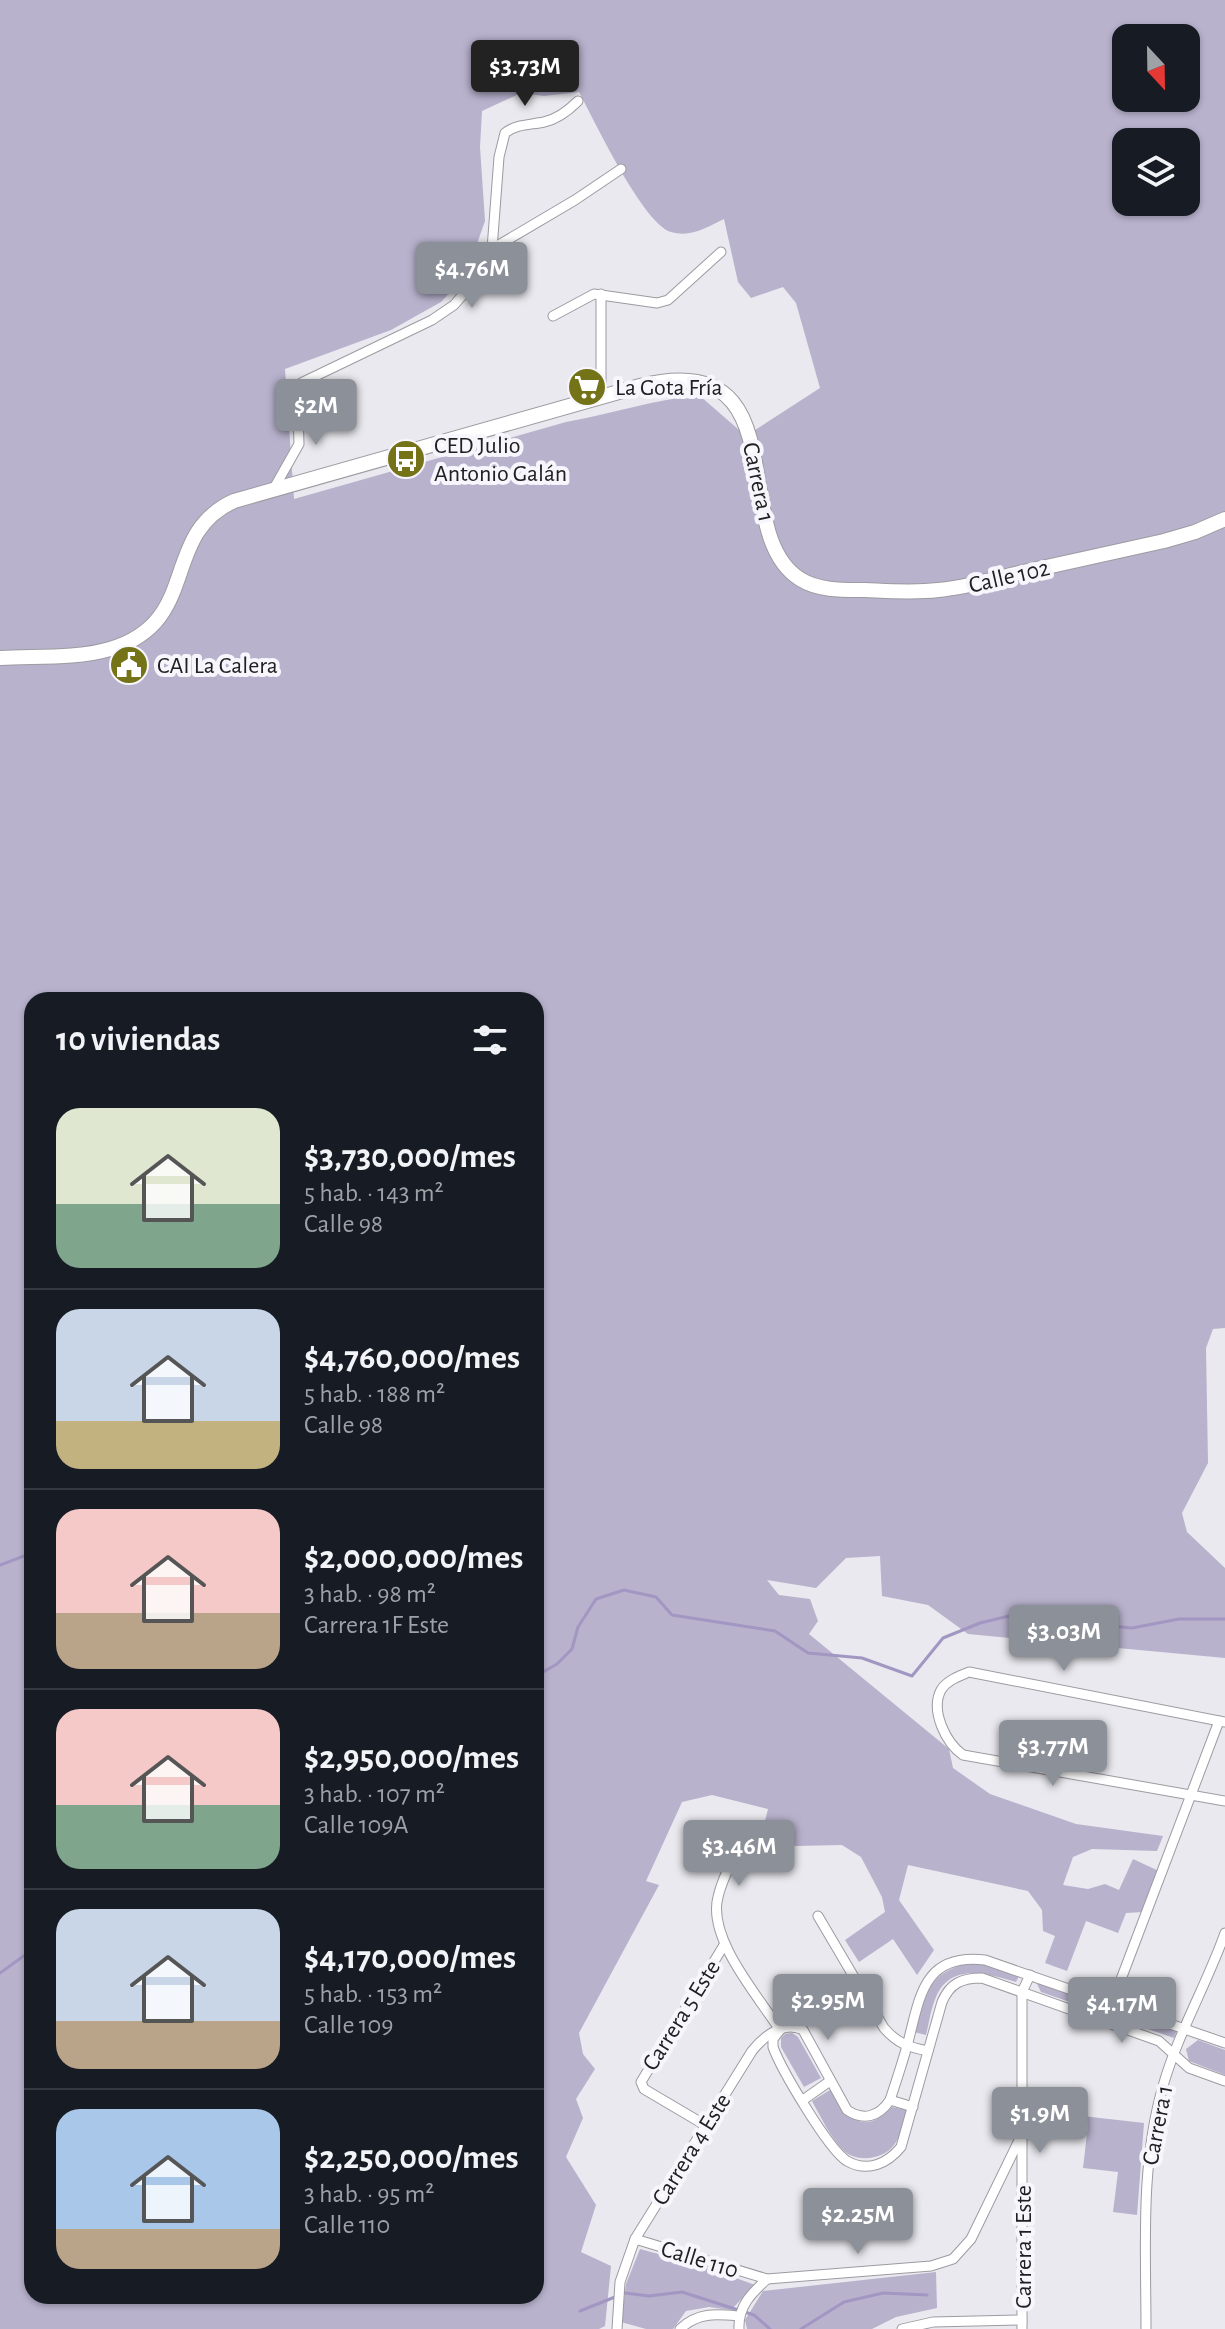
<!DOCTYPE html>
<html lang="es">
<head>
<meta charset="utf-8">
<style>
  body { margin:0; font-family:"Alegreya Sans",sans-serif; background:#242831; color:#f1f3f6; height:100vh; display:flex; flex-direction:column; font-size:30px; white-space:nowrap }
  * { box-sizing:border-box; margin:0 }
  p { font-size:26px; color:#9ea1a6 }
  .icon { flex:none; width:44px; height:44px; fill:none; stroke:currentColor; stroke-width:2; stroke-linecap:round; stroke-linejoin:round }
  .map { position:relative; flex:1; overflow:hidden }
  .drawer { position:absolute; left:24px; top:992px; width:520px; height:1312px; display:flex; flex-direction:column; background:#171b24; border-radius:24px; box-shadow:0 2px 6px #0004 }
  .drawer>* { flex:none }
  .needle { width:52px; rotate:158deg }
  .controls { position:absolute; left:1112px; top:24px; display:grid; gap:16px }
  .controls a { display:grid; place-items:center; width:88px; height:88px; border-radius:16px; background:#171b24; box-shadow:0 2px 6px #0004; font-size:40px }
  .price { position:absolute; translate:-50% -68px; padding:0 18px; border-radius:8px; background:#8c9099; color:#fff; font-size:26px; line-height:52px; filter:drop-shadow(0 2px 4px #0008) }
  .price::after { content:''; position:absolute; left:50%; top:48px; width:24px; height:18px; margin-left:-12px; background:inherit; clip-path:polygon(0 0,100% 0,50% 100%) }
  .price.selected { background:#222; color:#fff }
  ul { padding:0; list-style:none }
  li { display:flex; align-items:center; gap:24px; height:200px; padding:0 32px }
  li+li { border-top:2px solid #363941 }
  li span { display:grid; place-items:center; flex:none; width:224px; height:160px; border-radius:24px; color:#555 }
  li>.icon { margin-inline-start:auto }
  span .icon { width:96px; height:96px; fill:#fffc; stroke-width:1 }
  li b { font-size:34px }
  h2 { display:flex; justify-content:space-between; align-items:center; height:96px; padding:0 32px; font-size:34px }
  .map>svg:first-child { display:block }
  .green { fill:#b8b2cd; fill-rule:evenodd }
  .lines { fill:none; stroke-linecap:round; stroke-linejoin:round }
  .stream { stroke:#a197c2; stroke-width:3 }
  .minor-casing { stroke:#9d9ba1; stroke-width:11 }
  .primary-casing { stroke:#9d9ba1; stroke-width:16 }
  .minor { stroke:#fff; stroke-width:9 }
  .primary { stroke:#fff; stroke-width:14 }
  .labels { text-anchor:middle; stroke-width:8; stroke-linejoin:round; paint-order:stroke }
  .poi-label { font-size:24px; fill:#202022; stroke:#f7f6fc; text-anchor:start }
  .street-label { font-size:24px; fill:#202022; stroke:#f7f6fc }
</style>
</head>
<body>
<div class="map">
<svg width="1225" height="2329" viewBox="0 0 1225 2329">
  <rect width="100%" height="100%" fill="#eae9ef"/>
  <g class="green">
    <path d="M 0,0 L 1225,0 L 1225,1328 L 1213,1329 L 1206,1348 L 1208,1463 L 1182,1513 L 1187,1532 L 1225,1568 L 1225,1658 L 968,1634 L 928,1605 L 882,1596 L 880,1556 L 846,1558 L 816,1588 L 767,1580 L 779,1595 L 810,1599 L 818,1621 L 809,1634 L 949,1749 L 953,1768 L 990,1794 L 1076,1824 L 1163,1836 L 1157,1851 L 1092,1849 L 1073,1857 L 1063,1885 L 1088,1889 L 1105,1884 L 1119,1890 L 1133,1859 L 1161,1872 L 1143,1912 L 1126,1913 L 1118,1933 L 1086,1921 L 1067,1971 L 1045,1963 L 1055,1936 L 1043,1931 L 1042,1910 L 1028,1891 L 908,1865 L 899,1900 L 934,1950 L 917,1975 L 893,1939 L 859,1962 L 845,1940 L 885,1912 L 882,1897 L 861,1857 L 842,1845 L 796,1846 L 761,1837 L 768,1809 L 712,1795 L 682,1802 L 646,1881 L 659,1885 L 579,2033 L 583,2054 L 595,2069 L 576,2099 L 583,2118 L 566,2157 L 596,2205 L 581,2252 L 611,2266 L 605,2326 L 599,2329 L 0,2329 ZM 1126,38 L 1186,38 L 1186,98 L 1126,98 ZM 579,92 C 594,120 643,224 671,232 C 691,238 707,227 724,219 L 738,282 L 751,298 L 783,287 L 796,303 L 820,388 L 746,436 L 700,396 L 684,399 L 678,398 C 640,404 604,415 566,422 L 294,499 L 285,369 L 391,330 L 441,302 L 466,275 L 485,221 L 480,147 L 482,111 L 521,93 L 544,96 ZM 1126,142 L 1186,142 L 1186,202 L 1126,202 ZM 32,1000 L 536,1000 L 536,2296 L 32,2296 Z"/>
    <path d="M 970,1963 L 988,1965 L 1019,1976 L 1016,1982 C 988,1974 951,1962 936,1997 C 931,2008 929,2023 926,2035 L 914,2032 C 925,1994 928,1972 970,1963 Z"/>
    <polygon points="1036,1982 1177,2030 1174,2038 1041,1992"/>
    <polygon points="792,2033 798,2037 821,2078 804,2087 781,2047 781,2038 785,2034"/>
    <polygon points="1198,2040 1225,2050 1225,2075 1189,2061 1186,2049"/>
    <path d="M 830,2090 C 846,2118 864,2137 892,2107 L 907,2110 C 904,2120 901,2137 894,2145 C 883,2160 856,2163 843,2150 C 830,2137 821,2117 812,2101 Z"/>
    <polygon points="1039,2111 1144,2123 1137,2215 1113,2212 1118,2172 1083,2168 1088,2125 1038,2120"/>
    <polygon points="640,2249 709,2268 755,2285 731,2310 709,2307 686,2311 673,2329 646,2329 621,2322 626,2284"/>
    <polygon points="936,2272 937,2308 896,2317 872,2329 747,2329 745,2320 763,2291"/>
  </g>
  <g class="lines">
    <g class="stream">
      <polyline points="0,1565 32,1553"/>
      <polyline points="536,1676 557,1664 572,1649 578,1627 596,1599 624,1590 656,1597 672,1615 775,1631 808,1653 862,1658 912,1676 943,1638 980,1623 1009,1616 1132,1628 1179,1619 1225,1619"/>
      <polyline points="0,1973 32,1950"/>
      <polyline points="580,2311 625,2293 649,2296 682,2292 754,2315 770,2329"/>
      <polyline points="801,2329 844,2302 883,2293 927,2295"/>
    </g>
    <defs>
      <g id="minor">
        <polyline points="492,249 575,200 621,169"/>
        <polyline points="601,294 601,398"/>
        <polyline points="553,316 594,294 657,303 668,300 721,252"/>
        <path d="M 273,490 L 299,444 L 298,410 L 301,383 L 432,320 L 454,305 L 467,290 L 492,249 L 499,157 L 505,133 C 516,124 530,125 544,122 C 558,119 568,111 578,101"/>
        <path d="M 1225,1722 L 969,1672 C 960,1676 947,1680 941,1690 C 930,1711 946,1743 963,1755 L 1225,1801"/>
        <path d="M 746,1833 C 736,1854 723,1875 718,1897 C 707,1938 758,1996 780,2030"/>
        <path d="M 818,1916 L 884,2028 C 897,2043 908,2047 928,2051"/>
        <polyline points="1112,2003 1219,1721"/>
        <path d="M 780,2030 L 773,2039 L 773,2047 C 781,2069 828,2149 847,2161 C 868,2173 888,2163 901,2147 L 942,2002 C 950,1983 962,1978 982,1978 L 1159,2041 L 1189,2068 L 1225,2081"/>
        <polyline points="803,2100 830,2081"/>
        <polyline points="890,2100 913,2107"/>
        <polyline points="705,2125 644,2089 641,2082 724,1945"/>
        <polyline points="635,2239 767,2279 931,2266 953,2259 971,2239 1023,2132"/>
        <path d="M 617,2329 L 620,2282 L 635,2239 L 752,2051 C 764,2036 784,2020 803,2030 L 847,2110 C 863,2121 879,2117 890,2100 C 896,2082 902,2064 907,2046 C 920,1998 922,1953 985,1960 L 1225,2043"/>
        <path d="M 680,2329 C 698,2312 716,2314 738,2316"/>
        <path d="M 739,2329 C 738,2306 751,2294 767,2279"/>
        <polyline points="902,2329 933,2322 1022,2320"/>
        <polyline points="1022,2329 1022,1992 1030,1975"/>
        <path d="M 1146,2329 C 1146,2248 1140,2165 1163,2086 C 1178,2033 1207,1984 1225,1933"/>
      </g>
      <path id="primary" d="M 0,658 C 36,656 76,659 110,649 C 202,622 159,535 234,501 L 640,386 C 802,346 725,532 800,579 C 819,591 844,590 865,590 C 889,591 914,593 938,590 C 964,588 990,580 1015,574 C 1065,563 1114,552 1164,541 L 1195,532 L 1225,519"/>
    </defs>
    <use href="#minor" class="minor-casing"/>
    <use href="#primary" class="primary-casing"/>
    <use href="#minor" class="minor"/>
    <use href="#primary" class="primary"/>
  </g>
  <defs>
    <symbol id="supermarket-disc" viewBox="-11 -11 22 22"><circle r="9.5" fill="#747318" stroke="#f7f6fc"/><path d="M-6-5.5h2.5l.6 2H6L4.5 2H-2.5L-4.4-4H-6ZM-1.5 3.2a1.3 1.3 0 1 0 .1 0ZM3 3.2a1.3 1.3 0 1 0 .1 0Z" fill="#fff"/></symbol>
    <symbol id="bus-disc" viewBox="-11 -11 22 22"><circle r="9.5" fill="#747318" stroke="#f7f6fc"/><path d="M-5-6H5V4H4V6H2V4H-2V6H-4V4H-5ZM-3.5-4V0h7V-4ZM-3.5 1.2v1.5H-2V1.2ZM2 1.2v1.5H3.5V1.2Z" fill="#fff"/></symbol>
    <symbol id="civic-disc" viewBox="-11 -11 22 22"><circle r="9.5" fill="#747318" stroke="#f7f6fc"/><path d="M-.6-6.5H3V-4.5H.6V-3L4-1V1h2V6H-6V1h2V-1L-.6-3ZM-1.2 2.5V6h2.4V2.5Z" fill="#fff"/></symbol>
  </defs>
  <g fill-rule="evenodd">
    <use href="#supermarket-disc" x="565" y="365" width="44" height="44"/>
    <use href="#bus-disc" x="384" y="437" width="44" height="44"/>
    <use href="#civic-disc" x="107" y="643" width="44" height="44"/>
  </g>
  <g class="labels">
    <g class="poi-label">
      <text x="615" y="395">La Gota Fría</text>
      <text x="434" y="453">CED Julio<tspan x="434" dy="28">Antonio Galán</tspan></text>
      <text x="157" y="673">CAI La Calera</text>
    </g>
    <g class="street-label">
      <text transform="translate(759 482) rotate(78)" y="8">Carrera 1</text>
      <text transform="translate(1009 576) rotate(-13)" y="8">Calle 102</text>
      <text transform="translate(681 2015) rotate(-58)" y="8">Carrera 5 Este</text>
      <text transform="translate(1157 2125) rotate(-79)" y="8">Carrera 1</text>
      <text transform="translate(691 2149) rotate(-58)" y="8">Carrera 4 Este</text>
      <text transform="translate(1023 2247) rotate(-90)" y="8">Carrera 1 Este</text>
      <text transform="translate(700 2259) rotate(17)" y="8">Calle 110</text>
    </g>
  </g>
</svg>
<div class="controls">
<a><svg class="needle" viewBox="-14 -14 28 28"><path d="M0-13l5 13h-10z" fill="#e53935"/><path d="M0 13l5-13h-10z" fill="#9ea1a6"/></svg></a>
<a><svg class="icon" aria-label="layers" viewBox="0 0 24 24"><path d="M12 4l9 5-9 5-9-5zM3 14l9 5 9-5"/></svg></a>
</div>
<b class="price selected" style="left:525px;top:108px">$3.73M</b>
<b class="price" style="left:472px;top:310px">$4.76M</b>
<b class="price" style="left:316px;top:447px">$2M</b>
<b class="price" style="left:1064px;top:1673px">$3.03M</b>
<b class="price" style="left:1053px;top:1788px">$3.77M</b>
<b class="price" style="left:739px;top:1888px">$3.46M</b>
<b class="price" style="left:828px;top:2042px">$2.95M</b>
<b class="price" style="left:1122px;top:2045px">$4.17M</b>
<b class="price" style="left:1040px;top:2155px">$1.9M</b>
<b class="price" style="left:858px;top:2256px">$2.25M</b>
<section class="drawer">
<h2>10 viviendas<svg class="icon" aria-label="filters" viewBox="0 0 24 24"><path d="M4 7h16M4 17h16"/><circle cx="9" cy="7" r="2"/><circle cx="15" cy="17" r="2"/></svg></h2>
<ul>
<li><span style="background:linear-gradient(#dfe7d0 60%,#7fa58c 0)"><svg class="icon" aria-label="home" viewBox="0 0 24 24"><path d="M3 11l9-7 9 7M6 9v11h12V9"/></svg></span><div><b>$3,730,000/mes</b><p>5 hab. · 143 m²</p><p>Calle 98</p></div></li>
<li><span style="background:linear-gradient(#c9d6e8 70%,#c2b280 0)"><svg class="icon" aria-label="home" viewBox="0 0 24 24"><path d="M3 11l9-7 9 7M6 9v11h12V9"/></svg></span><div><b>$4,760,000/mes</b><p>5 hab. · 188 m²</p><p>Calle 98</p></div></li>
<li><span style="background:linear-gradient(#f6c9c9 65%,#b9a48a 0)"><svg class="icon" aria-label="home" viewBox="0 0 24 24"><path d="M3 11l9-7 9 7M6 9v11h12V9"/></svg></span><div><b>$2,000,000/mes</b><p>3 hab. · 98 m²</p><p>Carrera 1F Este</p></div></li>
<li><span style="background:linear-gradient(#f6c9c9 60%,#7fa58c 0)"><svg class="icon" aria-label="home" viewBox="0 0 24 24"><path d="M3 11l9-7 9 7M6 9v11h12V9"/></svg></span><div><b>$2,950,000/mes</b><p>3 hab. · 107 m²</p><p>Calle 109A</p></div></li>
<li><span style="background:linear-gradient(#c9d6e8 70%,#b9a48a 0)"><svg class="icon" aria-label="home" viewBox="0 0 24 24"><path d="M3 11l9-7 9 7M6 9v11h12V9"/></svg></span><div><b>$4,170,000/mes</b><p>5 hab. · 153 m²</p><p>Calle 109</p></div></li>
<li><span style="background:linear-gradient(#a9c7e8 75%,#b9a48a 0)"><svg class="icon" aria-label="home" viewBox="0 0 24 24"><path d="M3 11l9-7 9 7M6 9v11h12V9"/></svg></span><div><b>$2,250,000/mes</b><p>3 hab. · 95 m²</p><p>Calle 110</p></div></li>
</ul>
</section>
</div>
</body>
</html>
